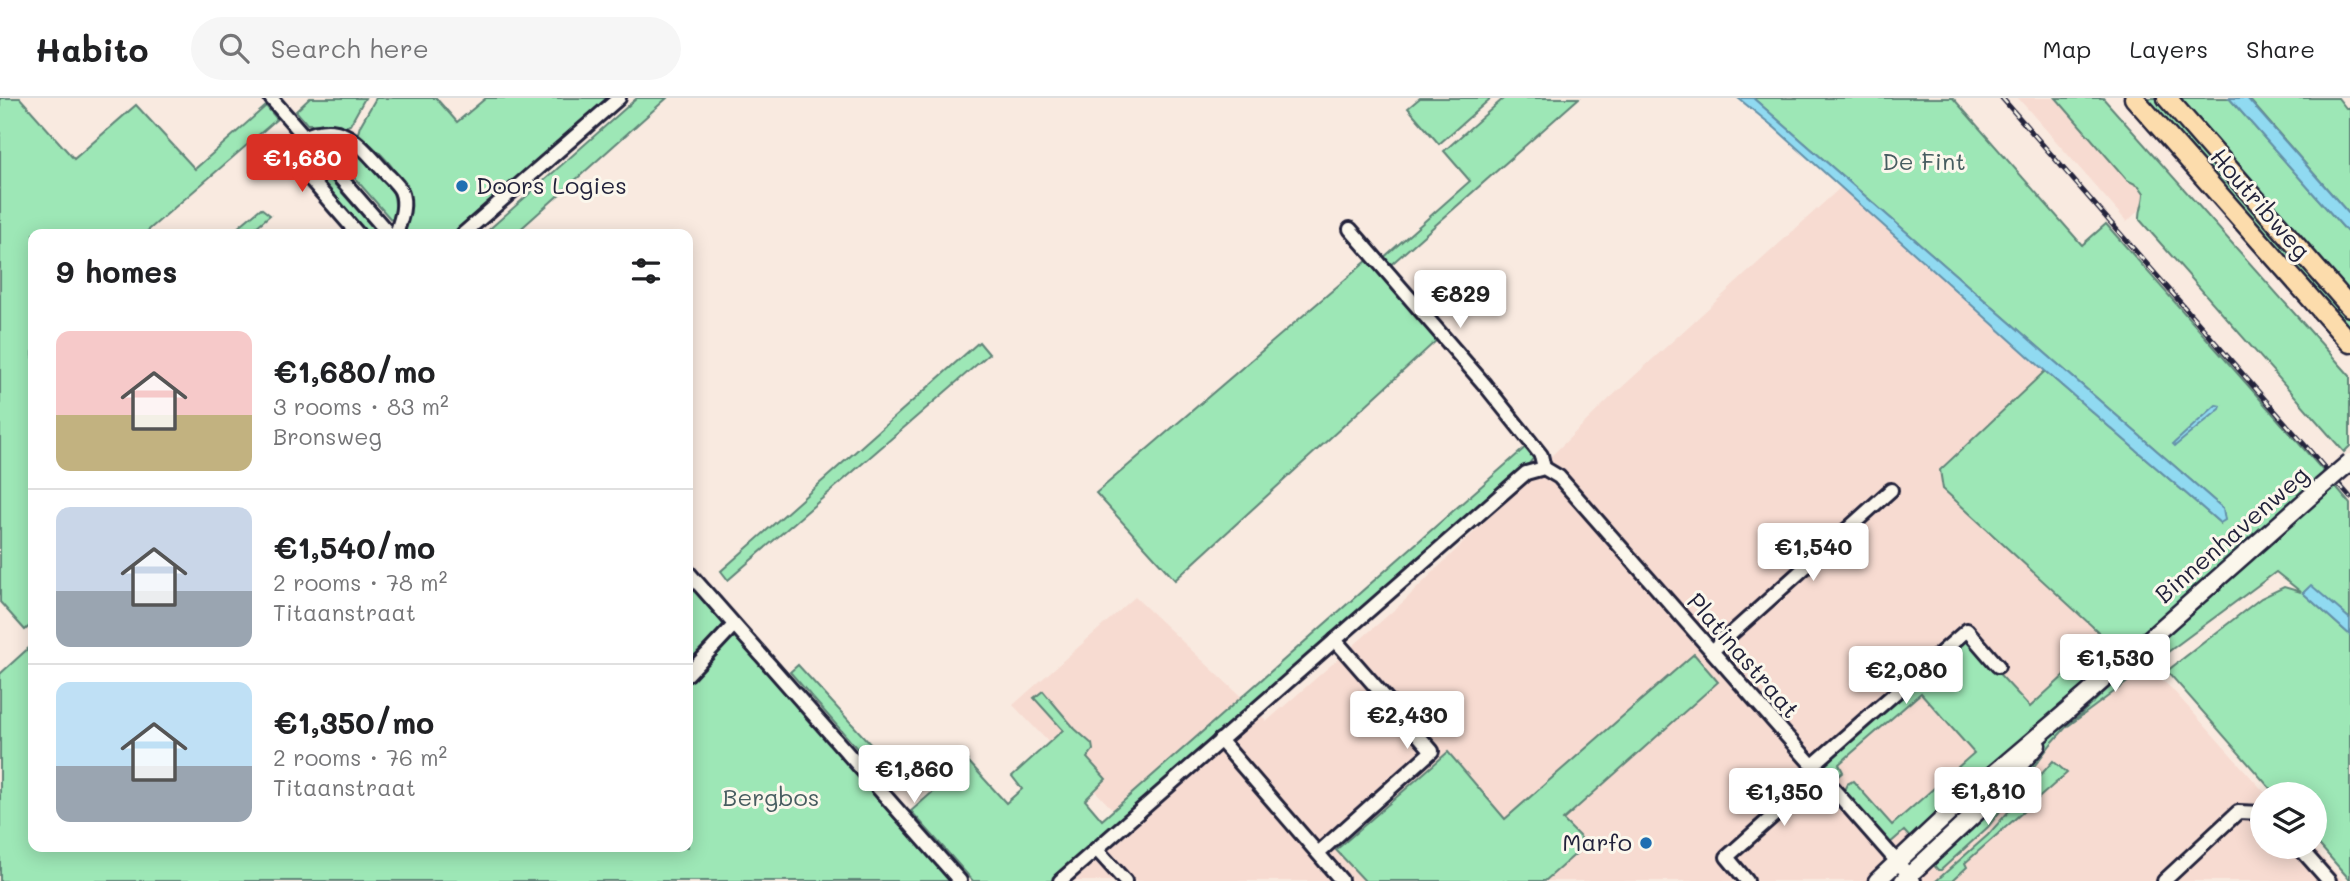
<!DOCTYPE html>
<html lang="en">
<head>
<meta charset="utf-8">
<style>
  body { margin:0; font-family:Mali,sans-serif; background:#f6f6f6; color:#202124; height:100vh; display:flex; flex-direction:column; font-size:26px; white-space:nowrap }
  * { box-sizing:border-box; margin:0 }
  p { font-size:23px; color:#757577 }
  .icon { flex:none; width:38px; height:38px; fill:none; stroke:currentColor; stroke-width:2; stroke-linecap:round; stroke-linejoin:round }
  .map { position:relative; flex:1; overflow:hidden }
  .sheet { position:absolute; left:28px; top:131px; width:665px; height:623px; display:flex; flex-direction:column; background:#fff; border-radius:14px; box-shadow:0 4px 18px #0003 }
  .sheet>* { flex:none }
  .fabs { position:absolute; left:2250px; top:684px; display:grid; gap:14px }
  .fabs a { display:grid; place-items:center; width:77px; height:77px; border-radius:50%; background:#fff; box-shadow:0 4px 18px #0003; font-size:35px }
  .price { position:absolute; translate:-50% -60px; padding:0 16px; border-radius:7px; background:#fff; color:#222; font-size:23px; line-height:46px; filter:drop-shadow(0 2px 4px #0008) }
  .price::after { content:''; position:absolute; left:50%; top:42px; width:21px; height:16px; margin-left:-10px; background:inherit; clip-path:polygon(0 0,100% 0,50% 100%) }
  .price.active { background:#d93025; color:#fff }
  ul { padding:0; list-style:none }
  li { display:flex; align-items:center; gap:21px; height:175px; padding:0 28px }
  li+li { border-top:2px solid #e0e0e0 }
  li span { display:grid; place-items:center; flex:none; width:196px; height:140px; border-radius:14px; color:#555 }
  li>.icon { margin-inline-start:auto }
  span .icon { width:84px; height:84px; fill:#fffc; stroke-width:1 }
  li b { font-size:30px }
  h2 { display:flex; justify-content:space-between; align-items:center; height:84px; padding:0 28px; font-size:30px }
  header { display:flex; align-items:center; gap:42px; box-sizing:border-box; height:98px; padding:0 35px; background:#fff; border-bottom:2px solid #e0e0e0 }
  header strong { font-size:33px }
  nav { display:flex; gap:38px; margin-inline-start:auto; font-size:24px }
  .search { width:490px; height:63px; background:#f6f6f6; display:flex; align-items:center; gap:18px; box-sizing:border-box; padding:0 24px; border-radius:38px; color:#757577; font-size:26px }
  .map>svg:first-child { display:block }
  .built { fill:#f7dbd1 }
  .green { fill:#9de7b6; stroke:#608478; stroke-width:2 }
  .water { fill:#90daf1; stroke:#6490a8; stroke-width:2 }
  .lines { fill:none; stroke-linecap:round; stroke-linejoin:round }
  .street-casing { stroke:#22223b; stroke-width:18 }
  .secondary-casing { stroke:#22223b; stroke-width:21 }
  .primary-casing { stroke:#22223b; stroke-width:23 }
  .street { stroke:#fbf7ec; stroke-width:12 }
  .secondary { stroke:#fbf7ec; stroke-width:16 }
  .primary { stroke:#fcdcac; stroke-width:18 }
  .rail-casing { stroke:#22223b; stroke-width:5 }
  .rail { stroke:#fbf7ec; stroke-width:2.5; stroke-dasharray:8; stroke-linecap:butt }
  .secondary-bridge-casing { stroke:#22223b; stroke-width:21; stroke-linecap:butt }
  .secondary-bridge { stroke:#fbf7ec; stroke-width:16 }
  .poi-dot { fill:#1f6fb2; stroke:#fbf7ec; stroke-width:2.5 }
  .labels { text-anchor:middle; stroke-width:6; stroke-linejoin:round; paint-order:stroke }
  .park-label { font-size:24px; fill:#475d60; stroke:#fbf7ec }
  .poi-label { font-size:24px; fill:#22223b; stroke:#fbf7ec; text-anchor:start }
  .street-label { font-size:24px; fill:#22223b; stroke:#fbf7ec }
</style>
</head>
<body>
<header>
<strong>Habito</strong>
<div class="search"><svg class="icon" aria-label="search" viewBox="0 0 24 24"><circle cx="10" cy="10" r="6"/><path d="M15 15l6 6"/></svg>Search here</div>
<nav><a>Map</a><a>Layers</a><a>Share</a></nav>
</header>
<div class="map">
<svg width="2350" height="783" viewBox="0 0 2350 783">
  <rect width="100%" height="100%" fill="#f9eae0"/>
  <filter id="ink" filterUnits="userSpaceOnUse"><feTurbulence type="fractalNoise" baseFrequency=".0143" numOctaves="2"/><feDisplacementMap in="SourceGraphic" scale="14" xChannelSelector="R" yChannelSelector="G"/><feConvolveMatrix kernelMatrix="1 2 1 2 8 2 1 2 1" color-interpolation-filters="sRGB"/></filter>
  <g filter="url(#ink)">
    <g class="built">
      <polygon points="2018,0 2060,0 2150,101 2127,124"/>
      <polygon points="1841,89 2045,273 1940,371 1943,391 2171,590 2266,696 2263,696 2263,749 2313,749 2343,783 1042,783 1119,718 1013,607 1135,499 1267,623 1402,505 1608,302"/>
    </g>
    <g class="green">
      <polygon points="0,0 20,0 74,61 136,7 195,71 266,8 277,21 144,136 33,136 33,525 25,532 0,504"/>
      <polygon points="310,0 365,0 350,27 345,29 339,26 307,26 296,13"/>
      <path d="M 376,0 L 436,0 L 457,24 L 486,0 L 612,0 L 458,136 L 405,136 C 412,84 396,69 358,35 L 360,28 Z"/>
      <polygon points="637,0 667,0 515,136 484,136"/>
      <polygon points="1420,0 1491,0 1439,46 1408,10"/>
      <polygon points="1504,0 1579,0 1387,170 1381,162 1470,83 1444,53"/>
      <polygon points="1753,0 1953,0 2082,147 2106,126 2325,375 1914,744 1904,733 1889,746 1843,694 1847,686 1853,683 1892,727 1974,655 1921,595 1839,666 1843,674 1832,683 1819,667 1965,539 2030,609 2105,540 1943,391 1940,372 2045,273 2220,425 2218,406"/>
      <path d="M 2056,0 L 2103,0 L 2350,278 L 2350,348 L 2344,354 L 2140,122 C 2139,112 2144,105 2144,95 L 2139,88 L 2127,82 Z"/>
      <polygon points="2145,0 2159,0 2350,216 2350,233"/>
      <polygon points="2180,0 2229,0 2350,137 2350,194"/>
      <polygon points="2248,0 2338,0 2346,10 2350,10 2350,117"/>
      <path d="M 317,37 C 324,37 332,37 338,39 C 356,45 386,75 392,92 C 396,102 396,114 394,125 Z"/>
      <polygon points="306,54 376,133 365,136 311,76"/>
      <polygon points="261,110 270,117 248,136 230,136"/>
      <polygon points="1368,162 1437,242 1175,482 1096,395"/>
      <polygon points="979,244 989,256 728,482 721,473"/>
      <polygon points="1528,347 1535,358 1528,367 1213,641 1054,783 973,783 911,713 968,663 1006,705 1022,691 1012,678 1063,632 1034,600 1043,593 1075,631 1092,646 1093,652 1087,660 1106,681 1085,702 1102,722"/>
      <polygon points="2334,387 2350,406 2350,521 2311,488 2303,495 2350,537 2350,782 2315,742 2315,696 2275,696 2167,573 2261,500 2284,489 2301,494 2276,474 2068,628 2252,456"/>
      <polygon points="688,481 952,783 0,783 0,576 33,546 33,749 688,749"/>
      <polygon points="1694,556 1718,584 1563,722 1587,746 1545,783 1365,783 1336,752 1448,654 1505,721"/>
      <polygon points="798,567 885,662 874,670 790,574"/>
      <polygon points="2094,598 2051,646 1988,729 1941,772 1938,772 1932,765 1960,740 2056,633"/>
      <polygon points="2053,663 2067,675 1965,765 1967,769 1952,783 1936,783 1988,737"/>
    </g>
    <g class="water">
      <polygon points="1738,0 1753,0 2218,406 2223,410 2225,422 2220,425 2045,273 1775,30"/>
      <polygon points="2229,0 2247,0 2350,117 2350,137"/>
      <polygon points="2216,307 2221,308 2220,311 2175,348 2173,346"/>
      <polygon points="2311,487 2350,521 2350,537 2303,495"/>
    </g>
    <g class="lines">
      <defs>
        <g id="street">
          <polyline points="271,0 389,136"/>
          <path d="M 304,39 C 342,21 360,47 383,72 C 388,78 398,86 401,93 C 407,107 400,124 396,136"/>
          <polyline points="304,39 298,62 305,75 358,136"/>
          <polyline points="1350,131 1485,287 1541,357 1544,370"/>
          <polyline points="463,136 619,0"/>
          <polyline points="688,474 960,783"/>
          <polyline points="1712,553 1891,392"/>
          <polyline points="688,576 734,527"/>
          <polyline points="1220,642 1341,782"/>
          <polyline points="1812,668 1967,532 1998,568"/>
          <polyline points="2299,749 2329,783"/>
          <polyline points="1096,751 1125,783"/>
          <polyline points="1318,755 1432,653 1335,542"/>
          <polyline points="1060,783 1526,375 1544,370 1559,379 1914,783"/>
          <polyline points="1747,783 1727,759 1819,677"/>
          <polyline points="2164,783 2238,714 2263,715"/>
        </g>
        <g id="secondary">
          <polyline points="1877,783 1964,701 2085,598 2321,389"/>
          <polyline points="1903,783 1977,714 2037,647"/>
        </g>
        <g id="primary">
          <polyline points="2134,0 2350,245"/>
          <polyline points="2167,0 2350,209"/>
        </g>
      </defs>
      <use href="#street" class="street-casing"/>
      <use href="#secondary" class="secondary-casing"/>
      <use href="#primary" class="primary-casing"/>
      <use href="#street" class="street"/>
      <use href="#secondary" class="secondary"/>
      <use href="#primary" class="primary"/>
      <defs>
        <polyline id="rail" points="2002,0 2350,399"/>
      </defs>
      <use href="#rail" class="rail-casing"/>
      <use href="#rail" class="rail"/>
      <defs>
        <polyline id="secondary-bridge" points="2321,389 2350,364"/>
      </defs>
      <use href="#secondary-bridge" class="secondary-bridge-casing"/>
      <use href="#secondary-bridge" class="secondary-bridge"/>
    </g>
  </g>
  <g class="poi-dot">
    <circle cx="462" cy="88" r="7"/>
    <circle cx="1646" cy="745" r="7"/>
  </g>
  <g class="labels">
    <g class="park-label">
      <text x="1924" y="72">De Fint</text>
      <text x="771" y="708">Bergbos</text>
    </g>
    <g class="poi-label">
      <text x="476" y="96">Doors Logies</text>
      <text x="1632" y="753" text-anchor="end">Marfo</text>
    </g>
    <g class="street-label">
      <text transform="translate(2260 106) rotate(49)" y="8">Houtribweg</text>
      <text transform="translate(2232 437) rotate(-41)" y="8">Binnenhavenweg</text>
      <text transform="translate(1743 558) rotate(49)" y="8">Platinastraat</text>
    </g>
  </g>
</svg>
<div class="fabs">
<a><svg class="icon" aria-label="layers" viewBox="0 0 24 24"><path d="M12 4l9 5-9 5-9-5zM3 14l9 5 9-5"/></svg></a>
</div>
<b class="price active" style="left:302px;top:96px">€1,680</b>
<b class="price" style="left:1460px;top:232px">€829</b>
<b class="price" style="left:1813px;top:485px">€1,540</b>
<b class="price" style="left:2115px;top:596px">€1,530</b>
<b class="price" style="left:1906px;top:608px">€2,080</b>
<b class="price" style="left:1407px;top:653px">€2,430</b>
<b class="price" style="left:914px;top:707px">€1,860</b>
<b class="price" style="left:1988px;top:729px">€1,810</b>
<b class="price" style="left:1784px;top:730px">€1,350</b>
<section class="sheet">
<h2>9 homes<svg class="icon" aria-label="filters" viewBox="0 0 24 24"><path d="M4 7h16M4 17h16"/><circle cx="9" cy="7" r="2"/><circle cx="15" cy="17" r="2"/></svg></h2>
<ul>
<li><span style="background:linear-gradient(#f6c9c9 60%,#c2b280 0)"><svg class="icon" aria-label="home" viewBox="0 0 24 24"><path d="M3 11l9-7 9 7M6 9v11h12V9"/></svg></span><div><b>€1,680/mo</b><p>3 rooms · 83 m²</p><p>Bronsweg</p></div></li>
<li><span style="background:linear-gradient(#c9d6e8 60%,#9aa5b1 0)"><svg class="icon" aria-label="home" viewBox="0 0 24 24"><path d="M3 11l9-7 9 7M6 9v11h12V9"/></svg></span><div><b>€1,540/mo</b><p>2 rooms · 78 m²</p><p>Titaanstraat</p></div></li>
<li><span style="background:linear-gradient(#bfe0f5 60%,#9aa5b1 0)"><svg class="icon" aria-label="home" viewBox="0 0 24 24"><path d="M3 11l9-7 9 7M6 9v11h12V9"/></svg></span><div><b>€1,350/mo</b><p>2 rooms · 76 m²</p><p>Titaanstraat</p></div></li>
</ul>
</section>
</div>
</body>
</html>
